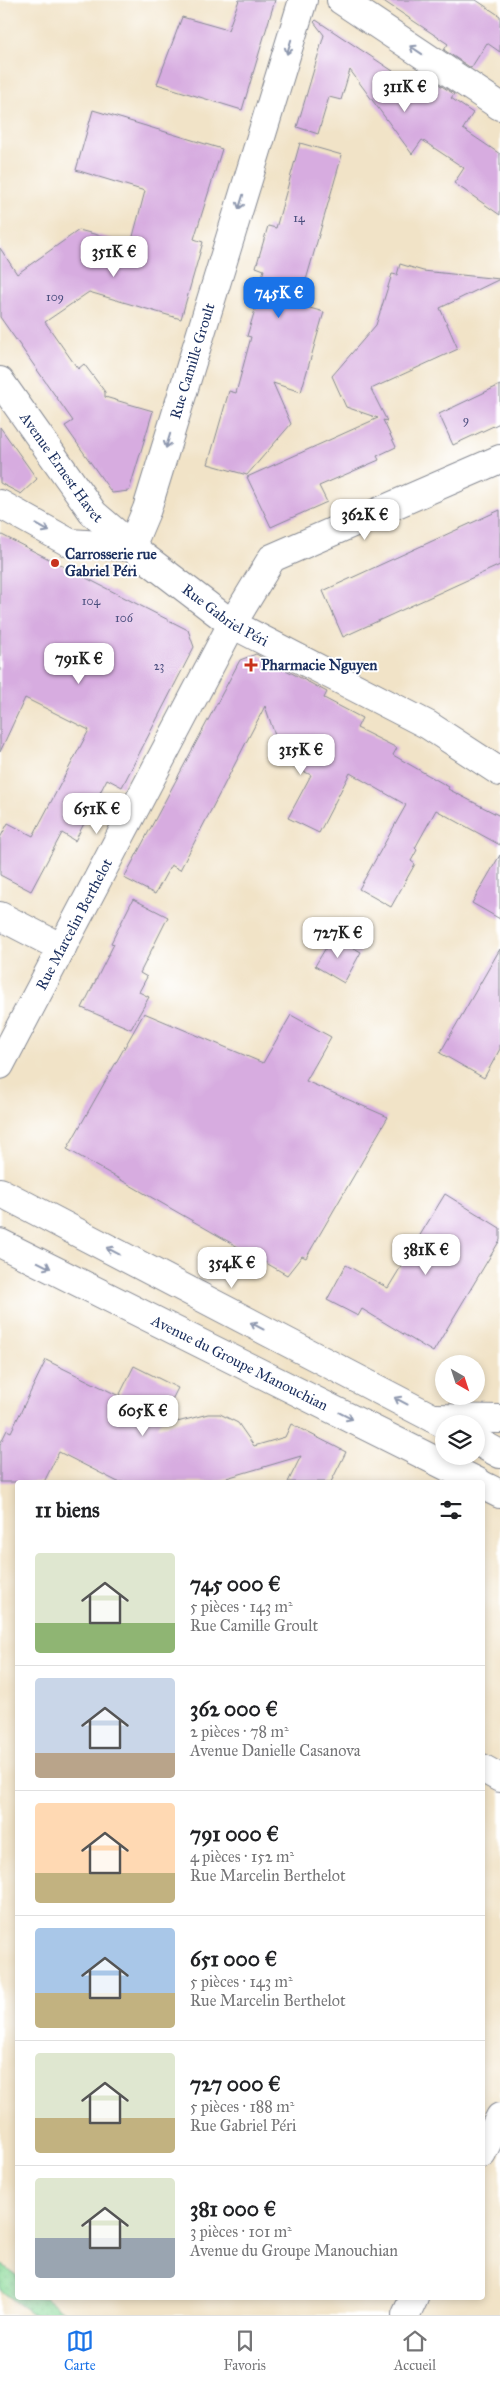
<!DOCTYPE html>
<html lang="fr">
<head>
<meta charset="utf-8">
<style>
  body { margin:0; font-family:"IM FELL Great Primer",serif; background:#f6f6f6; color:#202124; height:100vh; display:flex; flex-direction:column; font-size:19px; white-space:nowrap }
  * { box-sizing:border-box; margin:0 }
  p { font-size:16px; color:#757577 }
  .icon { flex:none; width:28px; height:28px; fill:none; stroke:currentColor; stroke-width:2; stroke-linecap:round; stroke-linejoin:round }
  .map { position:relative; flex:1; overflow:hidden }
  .sheet { position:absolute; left:15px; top:1480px; width:470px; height:820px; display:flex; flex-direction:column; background:#fff; border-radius:5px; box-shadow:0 2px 8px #0003 }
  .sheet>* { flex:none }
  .needle { width:32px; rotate:141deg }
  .buttons { position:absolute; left:435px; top:1355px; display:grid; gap:10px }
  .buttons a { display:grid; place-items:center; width:50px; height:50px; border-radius:50%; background:#fff; box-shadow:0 2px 8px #0003; font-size:25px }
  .price { position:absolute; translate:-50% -42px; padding:0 11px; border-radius:10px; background:#fff; color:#222; font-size:16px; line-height:32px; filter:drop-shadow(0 1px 2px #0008) }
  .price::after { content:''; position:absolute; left:50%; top:30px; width:15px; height:11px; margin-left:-8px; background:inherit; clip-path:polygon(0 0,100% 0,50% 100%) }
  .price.active { background:#1a73e8; color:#fff }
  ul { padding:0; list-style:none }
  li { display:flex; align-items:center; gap:15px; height:125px; padding:0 20px }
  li+li { border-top:1px solid #e0e0e0 }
  li span { display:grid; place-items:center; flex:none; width:140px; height:100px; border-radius:5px; color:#555 }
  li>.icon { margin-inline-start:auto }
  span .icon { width:60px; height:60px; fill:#fffc; stroke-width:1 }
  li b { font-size:21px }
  h2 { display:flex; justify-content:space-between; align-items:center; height:60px; padding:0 20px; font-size:21px }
  .tab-bar { display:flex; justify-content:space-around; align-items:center; height:70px; border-top:1px solid #e0e0e0; background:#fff; font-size:14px; color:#757577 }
  .tab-bar a { display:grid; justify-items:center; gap:2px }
  .tab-bar .active { color:#1a73e8 }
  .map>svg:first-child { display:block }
  .grass { fill:url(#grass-dots); stroke:#52847b }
  .building { fill:#d7ace0 }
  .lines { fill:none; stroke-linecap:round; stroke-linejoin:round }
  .minor-casing { stroke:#868992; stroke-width:30 }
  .tertiary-casing { stroke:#868992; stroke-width:30 }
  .minor { stroke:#fff; stroke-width:28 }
  .tertiary { stroke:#fff; stroke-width:28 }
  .oneway { stroke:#8d97ae }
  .poi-dot { fill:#c8321e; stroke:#fff; stroke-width:2 }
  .labels { text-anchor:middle; stroke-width:4; stroke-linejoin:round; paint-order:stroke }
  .number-label { font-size:12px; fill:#4a4e7e }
  .street-label { font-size:15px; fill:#1b2f5e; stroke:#fff }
  .poi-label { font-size:15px; font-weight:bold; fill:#1b2f5e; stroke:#fff; text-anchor:start }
</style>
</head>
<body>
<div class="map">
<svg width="500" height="2315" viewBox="0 0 500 2315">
  <defs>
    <pattern id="grass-dots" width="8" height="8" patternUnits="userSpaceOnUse" patternTransform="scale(1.25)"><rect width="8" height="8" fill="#8ad998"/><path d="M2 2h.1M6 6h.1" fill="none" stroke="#76bb85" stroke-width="1.8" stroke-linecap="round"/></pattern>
  </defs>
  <rect width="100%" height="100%" fill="#fff"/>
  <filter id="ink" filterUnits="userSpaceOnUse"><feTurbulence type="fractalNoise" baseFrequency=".02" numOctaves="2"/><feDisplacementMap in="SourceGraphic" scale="10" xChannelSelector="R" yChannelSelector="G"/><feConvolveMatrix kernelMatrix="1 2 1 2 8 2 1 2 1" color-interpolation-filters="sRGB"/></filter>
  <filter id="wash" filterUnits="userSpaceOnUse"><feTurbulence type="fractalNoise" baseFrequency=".0096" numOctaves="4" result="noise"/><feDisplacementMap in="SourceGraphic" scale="20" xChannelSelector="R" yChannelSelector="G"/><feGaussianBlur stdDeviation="1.12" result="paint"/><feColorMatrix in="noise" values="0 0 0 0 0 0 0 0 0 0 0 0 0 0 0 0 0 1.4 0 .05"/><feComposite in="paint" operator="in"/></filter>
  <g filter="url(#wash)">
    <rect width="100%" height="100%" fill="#f1e3c7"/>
    <polygon class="grass" points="0,2263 17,2276 18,2298 46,2298 69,2315 34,2315 0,2290"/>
    <g id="blocks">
      <g class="building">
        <polygon points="239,0 275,0 242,110 157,84 182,17 228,30"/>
        <polygon points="382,0 476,0 500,16 500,52 487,43 471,68 444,50 448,44"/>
        <polygon points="316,20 414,85 415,82 420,86 426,76 454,94 451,98 473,113 463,129 500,154 500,215 454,183 464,168 422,140 412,154 350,70 341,100 329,97 318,134 297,127 324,35 314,22"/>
        <polygon points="93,110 222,149 194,239 203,242 181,319 89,292 45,322 78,369 84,364 105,392 105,397 153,411 129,491 112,493 65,426 73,421 0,317 0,248 17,274 79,230 131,244 145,191 76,170"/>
        <polygon points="300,143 342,155 302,294 309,297 306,307 324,312 301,392 273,383 291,424 247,475 208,464 229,391 236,393 251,337 247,336 258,300 255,300 264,270 256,267 268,226 276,228"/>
        <polygon points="400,264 423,271 500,279 440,308 458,349 371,389 387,421 383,420 396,447 377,456 379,460 319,486 327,502 271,527 247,477 378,418 346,407 332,376 376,325 392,274 397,275"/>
        <polygon points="500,385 500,423 453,445 439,414"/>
        <polygon points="0,427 37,479 21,494 0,483"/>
        <polygon points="500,510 500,565 343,637 323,591"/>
        <polygon points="0,534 188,630 194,647 122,787 107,779 75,841 62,833 31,891 0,875 0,838 8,823 33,836 89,730 25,698 0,752"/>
        <polygon points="256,654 327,692 324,698 362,718 357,728 397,748 393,755 449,787 448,789 500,816 500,845 436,810 415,848 417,850 411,861 415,864 391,907 359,889 406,805 350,773 319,833 288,818 311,775 284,762 265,706 180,870 171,865 155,894 124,878 240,660"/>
        <polygon points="500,855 500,919 472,903"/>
        <polygon points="133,899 168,917 140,973 147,977 139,992 149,997 131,1029 82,1008 114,944 111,943"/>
        <polygon points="333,936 361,952 344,983 315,966"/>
        <polygon points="500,949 500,1049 484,1078 440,1053"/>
        <polygon points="144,1013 263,1063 291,1015 331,1037 306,1081 388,1117 306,1258 302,1256 287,1275 67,1149"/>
        <polygon points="445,1194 500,1228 500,1240 433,1352 362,1309 358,1316 327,1300 346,1265 388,1288"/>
        <polygon points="46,1360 119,1396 134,1366 178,1388 158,1427 208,1414 220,1414 238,1423 254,1446 285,1437 291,1424 346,1452 331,1482 288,1482 301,1456 213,1482 118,1482 59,1452 44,1482 0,1482 0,1444 7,1430 11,1432"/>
      </g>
    </g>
  </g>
  <g filter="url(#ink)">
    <use href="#blocks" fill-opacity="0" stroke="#868992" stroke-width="1"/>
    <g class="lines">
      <defs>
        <g id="minor">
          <polyline points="341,0 500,106"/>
          <path id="s1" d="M 0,381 L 94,514 L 143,556 L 232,624 L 428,725 L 500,772"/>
          <polyline points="0,504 70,543 131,547"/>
          <path id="s2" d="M 131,547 L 147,509 L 303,0"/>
          <polyline points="0,916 62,948"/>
          <path id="s3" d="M 0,1065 L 232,624 L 272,558 L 500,459"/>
          <polyline points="433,1418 500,1419"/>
          <polyline points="482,1768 500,1778"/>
          <polyline points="482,2153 500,2117"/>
          <polyline points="406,2315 414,2298"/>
        </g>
        <g id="tertiary">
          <polyline points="0,1192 444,1424"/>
          <path id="s4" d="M 0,1243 L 478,1482"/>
          <polyline points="476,1441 500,1454"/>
          <polyline points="482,1485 500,1494"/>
        </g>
      </defs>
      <use href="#minor" class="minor-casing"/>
      <use href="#tertiary" class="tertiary-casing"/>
      <use href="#minor" class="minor"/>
      <use href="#tertiary" class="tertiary"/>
    </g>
    <defs><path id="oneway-shaft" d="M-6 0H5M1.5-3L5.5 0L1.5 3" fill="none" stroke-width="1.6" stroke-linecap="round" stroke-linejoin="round" transform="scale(1.25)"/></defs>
    <g class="oneway">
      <use href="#oneway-shaft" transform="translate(289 47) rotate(107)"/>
      <use href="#oneway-shaft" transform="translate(416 50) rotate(-146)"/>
      <use href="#oneway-shaft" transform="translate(241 202) rotate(107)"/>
      <use href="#oneway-shaft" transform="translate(168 441) rotate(107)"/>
      <use href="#oneway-shaft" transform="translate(43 528) rotate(29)"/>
      <use href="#oneway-shaft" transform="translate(113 1251) rotate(-152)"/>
      <use href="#oneway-shaft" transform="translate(44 1265) rotate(27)"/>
      <use href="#oneway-shaft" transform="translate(257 1326) rotate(-152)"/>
      <use href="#oneway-shaft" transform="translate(401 1401) rotate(-152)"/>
      <use href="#oneway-shaft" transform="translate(346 1416) rotate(27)"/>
    </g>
  </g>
  <g class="poi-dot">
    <circle cx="55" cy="563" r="5"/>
    <path d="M248.5 657.5h5v5h5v5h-5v5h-5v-5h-5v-5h5z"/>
  </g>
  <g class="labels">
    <g class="number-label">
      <text x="299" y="222">14</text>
      <text x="55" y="301">109</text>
      <text x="466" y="424">9</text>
      <text x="91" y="605">104</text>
      <text x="124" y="622">106</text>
      <text x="159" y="670">23</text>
    </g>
    <g class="street-label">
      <text dy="5" stroke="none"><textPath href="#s2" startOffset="196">Rue Camille Groult</textPath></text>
      <text dy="5" stroke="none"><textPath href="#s1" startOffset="106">Avenue Ernest Havet</textPath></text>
      <text dy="5" stroke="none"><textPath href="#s1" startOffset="329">Rue Gabriel Péri</textPath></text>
      <text dy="5" stroke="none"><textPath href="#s3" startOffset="159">Rue Marcelin Berthelot</textPath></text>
      <text dy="5" stroke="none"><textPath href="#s4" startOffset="268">Avenue du Groupe Manouchian</textPath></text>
    </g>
    <g class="poi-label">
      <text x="65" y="559">Carrosserie rue<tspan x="65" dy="17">Gabriel Péri</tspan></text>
      <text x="261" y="670">Pharmacie Nguyen</text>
    </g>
  </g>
</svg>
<div class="buttons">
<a><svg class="needle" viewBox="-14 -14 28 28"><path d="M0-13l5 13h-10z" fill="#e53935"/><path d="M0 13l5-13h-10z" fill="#757577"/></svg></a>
<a><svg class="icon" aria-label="layers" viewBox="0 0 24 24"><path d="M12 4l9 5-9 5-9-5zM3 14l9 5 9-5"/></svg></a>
</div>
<b class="price" style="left:405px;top:113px">311K €</b>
<b class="price" style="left:114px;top:278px">351K €</b>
<b class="price active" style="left:279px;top:319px">745K €</b>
<b class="price" style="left:365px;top:541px">362K €</b>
<b class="price" style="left:79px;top:685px">791K €</b>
<b class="price" style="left:301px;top:776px">315K €</b>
<b class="price" style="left:97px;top:835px">651K €</b>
<b class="price" style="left:338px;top:959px">727K €</b>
<b class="price" style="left:426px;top:1276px">381K €</b>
<b class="price" style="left:232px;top:1289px">354K €</b>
<b class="price" style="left:143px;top:1437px">605K €</b>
<section class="sheet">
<h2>11 biens<svg class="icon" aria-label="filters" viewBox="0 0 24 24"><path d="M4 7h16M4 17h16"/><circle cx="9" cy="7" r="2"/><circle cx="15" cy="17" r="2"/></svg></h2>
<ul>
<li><span style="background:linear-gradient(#dfe7d0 70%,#8fb573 0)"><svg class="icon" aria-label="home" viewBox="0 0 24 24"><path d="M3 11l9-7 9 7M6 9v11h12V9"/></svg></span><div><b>745 000 €</b><p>5 pièces · 143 m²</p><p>Rue Camille Groult</p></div></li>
<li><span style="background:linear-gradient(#c9d6e8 75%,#b9a48a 0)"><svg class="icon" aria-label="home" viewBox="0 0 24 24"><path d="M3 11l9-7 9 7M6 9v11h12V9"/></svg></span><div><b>362 000 €</b><p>2 pièces · 78 m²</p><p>Avenue Danielle Casanova</p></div></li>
<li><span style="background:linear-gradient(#ffd9b3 70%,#c2b280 0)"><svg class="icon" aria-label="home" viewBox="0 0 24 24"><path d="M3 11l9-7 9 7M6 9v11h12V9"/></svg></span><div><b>791 000 €</b><p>4 pièces · 152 m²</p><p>Rue Marcelin Berthelot</p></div></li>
<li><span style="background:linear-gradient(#a9c7e8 65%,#c2b280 0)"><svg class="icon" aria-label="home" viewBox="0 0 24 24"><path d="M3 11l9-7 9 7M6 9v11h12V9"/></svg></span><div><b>651 000 €</b><p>5 pièces · 143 m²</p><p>Rue Marcelin Berthelot</p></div></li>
<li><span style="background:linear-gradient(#dfe7d0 65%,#c2b280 0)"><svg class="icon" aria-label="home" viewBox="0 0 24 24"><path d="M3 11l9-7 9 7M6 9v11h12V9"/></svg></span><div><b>727 000 €</b><p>5 pièces · 188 m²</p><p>Rue Gabriel Péri</p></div></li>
<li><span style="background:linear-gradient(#dfe7d0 60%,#9aa5b1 0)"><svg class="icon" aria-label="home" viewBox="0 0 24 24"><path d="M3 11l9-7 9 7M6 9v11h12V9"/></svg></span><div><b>381 000 €</b><p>3 pièces · 101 m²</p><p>Avenue du Groupe Manouchian</p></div></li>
</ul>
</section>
</div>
<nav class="tab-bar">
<a class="active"><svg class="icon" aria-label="map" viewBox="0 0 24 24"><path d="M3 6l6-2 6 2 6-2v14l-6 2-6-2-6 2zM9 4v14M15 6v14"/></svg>Carte</a>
<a><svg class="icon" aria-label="saved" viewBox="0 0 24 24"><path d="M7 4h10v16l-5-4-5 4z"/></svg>Favoris</a>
<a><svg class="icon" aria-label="home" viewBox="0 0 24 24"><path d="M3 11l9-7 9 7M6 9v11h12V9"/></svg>Accueil</a>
</nav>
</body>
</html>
